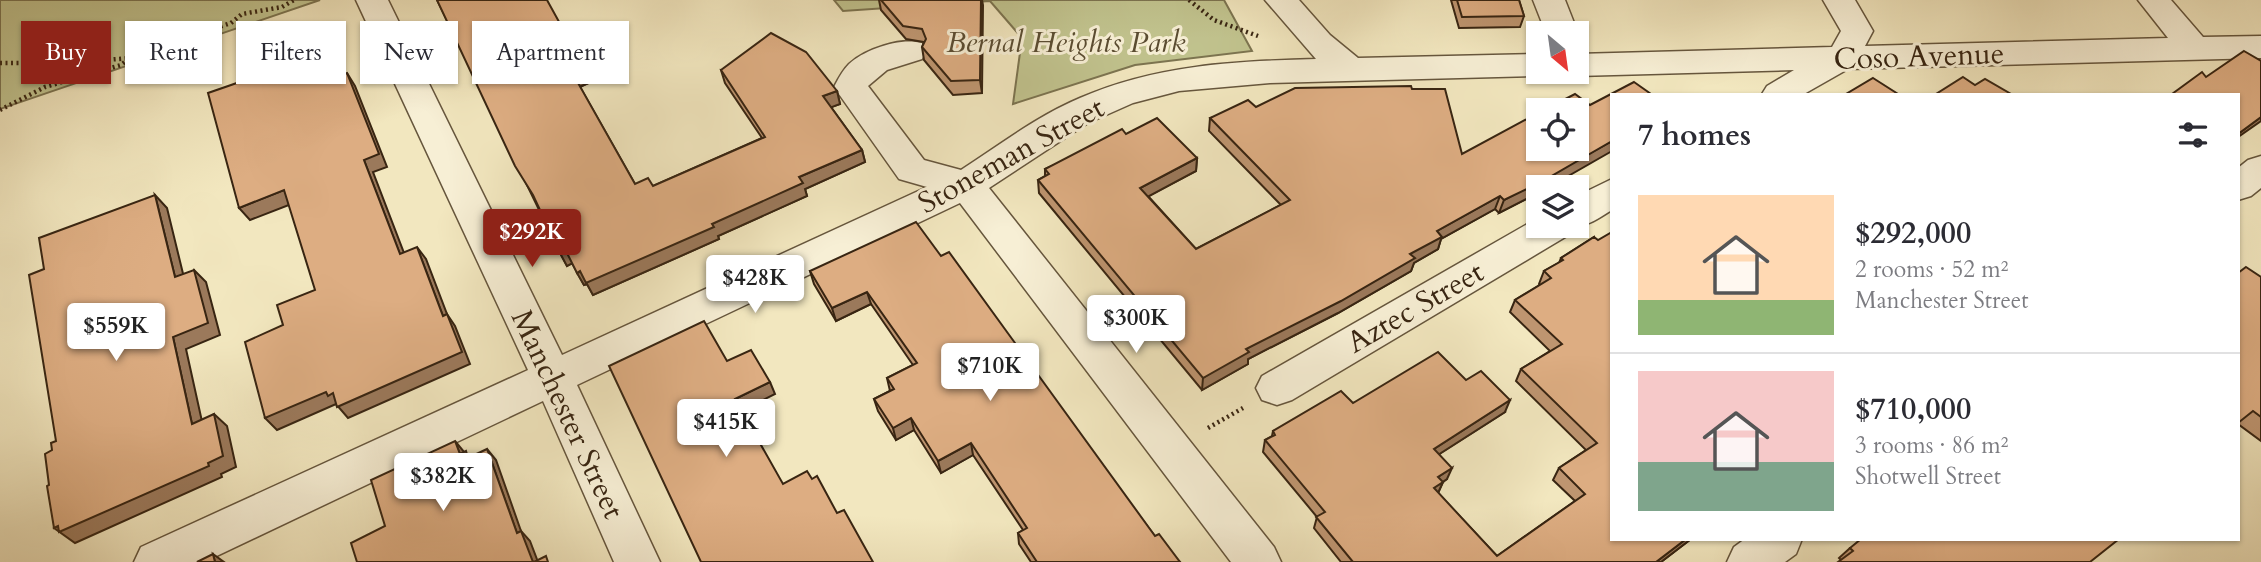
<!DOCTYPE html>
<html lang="en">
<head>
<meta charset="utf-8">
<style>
  body { margin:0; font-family:Cardo,serif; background:#f2f2f3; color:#2b2b33; height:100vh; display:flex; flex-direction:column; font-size:26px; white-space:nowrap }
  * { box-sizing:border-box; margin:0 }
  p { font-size:23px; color:#7c7c81 }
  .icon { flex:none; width:38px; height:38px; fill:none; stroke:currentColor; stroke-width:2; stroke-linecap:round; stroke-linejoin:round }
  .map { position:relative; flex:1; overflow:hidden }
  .side { position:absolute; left:1610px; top:93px; width:630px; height:448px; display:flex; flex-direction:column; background:#fff; border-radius:0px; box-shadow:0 2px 5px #0004 }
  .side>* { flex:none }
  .top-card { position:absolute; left:21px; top:21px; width:665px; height:63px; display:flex; gap:14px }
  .needle { width:46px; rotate:151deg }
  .tools { position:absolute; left:1526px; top:21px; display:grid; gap:14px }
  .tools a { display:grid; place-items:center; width:63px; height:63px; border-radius:0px; background:#fff; box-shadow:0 2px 5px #0004; font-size:35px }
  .price { position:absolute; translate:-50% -60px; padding:0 16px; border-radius:7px; background:#fff; color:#222; font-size:23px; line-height:46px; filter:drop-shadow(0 2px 4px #0008) }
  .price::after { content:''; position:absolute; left:50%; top:42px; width:21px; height:16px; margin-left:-10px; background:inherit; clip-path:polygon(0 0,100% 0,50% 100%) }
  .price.selected { background:#8f2418; color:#fff }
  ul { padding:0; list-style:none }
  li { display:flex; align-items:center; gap:21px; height:175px; padding:0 28px }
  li+li { border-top:2px solid #e1e1e2 }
  li span { display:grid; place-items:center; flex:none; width:196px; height:140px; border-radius:0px; color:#555 }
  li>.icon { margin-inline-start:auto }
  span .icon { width:84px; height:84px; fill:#fffc; stroke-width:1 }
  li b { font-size:30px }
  h2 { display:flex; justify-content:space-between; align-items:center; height:84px; padding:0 28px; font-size:30px }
  .pill { padding:0 24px; border-radius:0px; background:#fff; box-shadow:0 2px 5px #0004; font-size:24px; line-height:63px }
  .pill.selected { background:#8f2418; color:#fff }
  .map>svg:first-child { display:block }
  .green { fill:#c1c38e; stroke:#7c7450; stroke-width:2 }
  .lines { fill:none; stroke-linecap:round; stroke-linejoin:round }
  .minor-casing { stroke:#66563d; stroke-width:3 }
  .path { stroke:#382512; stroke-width:4.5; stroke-dasharray:2 3.5; stroke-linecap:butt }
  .minor { fill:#f7efd5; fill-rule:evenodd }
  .wall { fill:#be9570; stroke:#382512; stroke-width:2 }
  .shaded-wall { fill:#9b795b; stroke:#382512; stroke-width:2 }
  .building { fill:#ddad82; stroke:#382512; stroke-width:2 }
  .labels { text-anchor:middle; stroke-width:6; stroke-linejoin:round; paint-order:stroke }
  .park-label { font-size:30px; font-style:italic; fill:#5a4c31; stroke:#f7efd5 }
  .street-label { font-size:30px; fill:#382512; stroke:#f7efd5 }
</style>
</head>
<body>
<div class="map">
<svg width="2261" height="562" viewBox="0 0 2261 562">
  <rect width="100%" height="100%" fill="#f2e7bf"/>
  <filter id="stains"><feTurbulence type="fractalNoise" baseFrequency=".00286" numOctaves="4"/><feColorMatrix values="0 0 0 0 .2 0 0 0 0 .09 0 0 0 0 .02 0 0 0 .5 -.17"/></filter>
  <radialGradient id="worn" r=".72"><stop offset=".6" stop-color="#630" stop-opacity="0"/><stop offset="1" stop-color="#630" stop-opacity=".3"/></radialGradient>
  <g class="green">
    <polygon points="0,0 320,0 0,109"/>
    <polygon points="834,0 1224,0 1252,51 1135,65 1013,104 1022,38 990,1 843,11"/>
  </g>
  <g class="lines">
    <defs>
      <g id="minor">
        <path d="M 356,0 L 388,0 L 562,355 L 927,187 L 899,179 L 834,87 C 838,79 843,70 849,64 C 865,49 901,37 922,43 L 926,51 L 922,59 L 887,70 L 868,86 L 924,160 L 961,170 C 1000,145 1037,116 1080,98 C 1155,65 1236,61 1316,59 L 1265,0 L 1299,0 L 1330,35 L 1358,58 L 1538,54 L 1538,72 L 1550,72 L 1538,76 L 1270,83 L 1179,91 L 1133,103 L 1088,123 L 989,188 L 1274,547 L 1281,562 L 1231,562 L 960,203 L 577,385 L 660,562 L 614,562 L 543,401 L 204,562 L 134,562 L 141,547 L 528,370 Z"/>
        <polygon points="1533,0 1565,0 1578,33 1577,35 1546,33"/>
        <polygon points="1823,0 1855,0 1873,31 1865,46 2168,38 2138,0 2171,0 2203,37 2261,36 2261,58 1848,69 1804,94 1762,94 1767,86 1794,70 1577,76 1565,72 1577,72 1577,54 1832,47 1841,31"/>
        <polygon points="2261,156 2261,188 2251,196 2238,200 2238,168 2248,160"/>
        <path d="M 1612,179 L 1612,210 C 1600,217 1588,227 1573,226 L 1577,226 L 1577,196 Z"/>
        <polygon points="1538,218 1538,226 1573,226 1567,236 1292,400 1277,405 1262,400 1256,388 1262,376"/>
        <polygon points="1745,539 1802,539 1796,554 1785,562 1727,562 1734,547"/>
      </g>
    </defs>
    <use href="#minor" class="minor-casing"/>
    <g class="path">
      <polyline points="1189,0 1214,20 1258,36"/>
      <polyline points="0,63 23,63 60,54 94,61 130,58 175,44 181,34 219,27 231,23 242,14 282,7 294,0"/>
      <polyline points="0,110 45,87 121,65 130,58"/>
      <polyline points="1208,428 1243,408"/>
    </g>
    <use href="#minor" class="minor"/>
  </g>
  <g class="wall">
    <polygon points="437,0 591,82 580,87 635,184 653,186 762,138 725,83 721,70 837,91 840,104 831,107 862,150 865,162 805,189 807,196 718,236 719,239 593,295 587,284 584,285 572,263 567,266 560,253"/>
    <polygon points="879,0 982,0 982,93 953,95 924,60 922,47 924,42 906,39 881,10"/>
    <polygon points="1451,0 1519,0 1524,16 1520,27 1459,28"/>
    <polygon points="1412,89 1462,154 1538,187 1538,193 1499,213 1495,209 1441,239 1438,249 1414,263 1411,271 1338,313 1248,359 1248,364 1202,390 1039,193 1038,180 1045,176 1045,169 1126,134 1197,158 1196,171 1148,196 1196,249 1281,205 1209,131 1210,118 1256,107"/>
    <polygon points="1594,237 1612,539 1691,539 1661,562 1341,562 1314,528 1317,517 1263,452 1265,440 1272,436 1273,431 1353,403 1466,380 1505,412 1439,454 1447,479 1443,482 1438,493 1497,556 1575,501 1553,480 1559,468 1586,450 1516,381 1521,369 1550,351 1510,312 1515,300 1540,285 1539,284 1544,271 1559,263 1561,258"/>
    <polygon points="941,256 1155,536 1180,562 1031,562 1019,544 1018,533 1023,530 973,455 941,473 914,430 896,440 878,411 874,399 890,391 887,378 913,365 871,304 836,321 814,284 810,271"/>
    <polygon points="2261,277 2261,441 2238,424"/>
    <polygon points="1850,548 2090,562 1841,560 1839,558"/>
  </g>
  <g class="shaded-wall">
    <polygon points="981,0 982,0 983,5 982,93 980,80"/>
    <polygon points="326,52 335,65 344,90 336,77"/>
    <polygon points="585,69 591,82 579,87 573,74"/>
    <polygon points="347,73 355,86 387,167 373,172 409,266 400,254 364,160"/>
    <polygon points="837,91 840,104 827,109 823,96"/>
    <polygon points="2261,117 2261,121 2238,137 2238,134"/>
    <polygon points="1612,141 1612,151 1549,187 1538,187 1538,193 1499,213 1504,200"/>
    <polygon points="862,150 865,162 805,189 807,196 718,236 719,239 593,295 587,284 584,285 577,273 712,224 799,177"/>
    <polygon points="1197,158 1196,171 1140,201 1140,188"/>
    <polygon points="284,190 294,203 250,220 239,208"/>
    <polygon points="155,195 167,208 187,290 175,277"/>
    <polygon points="1500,196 1495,209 1441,239 1438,249 1414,263 1411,271 1338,313 1248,359 1248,364 1202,390 1203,378 1246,349 1410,254 1437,231"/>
    <polygon points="417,247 426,259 447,314 455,326 470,364 348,418 336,404 277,430 265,418 443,316"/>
    <polygon points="566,251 573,263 567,266 560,253"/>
    <polygon points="194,270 206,282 220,335 186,349 205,435 192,424 173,337"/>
    <polygon points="867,292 871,304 836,321 832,308"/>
    <polygon points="770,382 775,394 741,411 735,399"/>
    <polygon points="1510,400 1505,412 1430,460 1434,449"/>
    <polygon points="214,414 227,426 236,467 221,474 222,477 75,543 54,528"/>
    <polygon points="911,418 914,430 896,440 893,428"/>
    <polygon points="455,441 465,453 460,454"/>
    <polygon points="971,443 973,455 941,473 938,461"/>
    <polygon points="487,449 496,460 521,531 530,541 538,562 533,562 517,533"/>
    <polygon points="1452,468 1447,479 1438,485 1443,482 1438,493 1430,499 1438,477"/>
    <polygon points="1686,539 1691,539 1661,562 1656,562"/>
    <polygon points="213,554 224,562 215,562"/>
  </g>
  <g class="building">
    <polygon points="437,0 547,0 585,69 573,74 635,184 648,178 653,186 765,137 721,70 771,33 806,52 837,91 823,96 862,150 799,177 803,183 712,224 714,227 586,283 580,271 577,273 566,251 560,253 533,195 515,166"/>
    <polygon points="881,0 981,0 980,80 951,81 922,47 926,39 922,29 903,26"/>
    <polygon points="1457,0 1519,0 1524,16 1462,17"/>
    <polygon points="2244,51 2261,61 2261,117 2238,134 2238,94 2172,94 2202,72 2206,77"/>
    <polygon points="326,52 336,77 347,73 379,154 364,160 400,254 417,247 443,316 447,314 462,352 337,407 333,393 328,396 326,392 265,418 245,342 283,325 277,305 315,290 284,190 239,208 208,93"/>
    <polygon points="1963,77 1975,85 1985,79 2011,94 1936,94"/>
    <polygon points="1873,78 1898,94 1846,94"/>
    <polygon points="1634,82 1651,94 1612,94 1612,141 1541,182 1504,200 1500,196 1437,231 1442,237 1410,254 1415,258 1341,301 1246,349 1249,352 1203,378 1038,180 1049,174 1045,169 1122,129 1126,134 1157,118 1197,158 1140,188 1196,249 1290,200 1210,118 1248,100 1256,107 1295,88 1411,86 1412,89 1445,89 1462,154 1538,113 1538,149 1577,149 1577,110 1544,110 1575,94 1590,105"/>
    <polygon points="155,195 175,277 194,270 208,323 173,337 192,424 214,414 223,456 208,463 209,466 59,532 58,526 54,528 47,486 49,485 45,454 52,450 51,443 56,441 29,275 44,269 39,238"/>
    <polygon points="916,222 941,256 949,252 1155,536 1159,534 1180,562 1037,562 1018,533 1027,528 971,443 938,461 911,418 893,428 874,399 894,389 887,378 917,363 867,292 832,308 810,271"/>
    <polygon points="1612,232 1612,539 1686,539 1656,562 1353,562 1316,517 1325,512 1265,440 1275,435 1273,431 1341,391 1353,403 1438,352 1466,380 1481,371 1510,400 1434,449 1452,468 1438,477 1443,482 1434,488 1497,556 1585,494 1559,468 1597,443 1521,369 1562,344 1515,300 1551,278 1544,271 1563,260 1561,258 1594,237 1598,240"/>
    <polygon points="2246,267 2261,277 2261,417 2253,411 2238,423 2238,273"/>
    <polygon points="704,321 727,361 751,350 770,382 735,399 783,484 807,471 812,479 817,476 837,513 844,510 873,562 701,562 609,366"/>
    <polygon points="455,441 460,454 466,451 468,458 487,449 517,533 521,531 533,562 357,562 351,543 385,526 371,480"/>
    <polygon points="1861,539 2119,539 2090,562 1838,562 1853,551 1850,548"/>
    <polygon points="213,554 215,562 197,562"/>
    <polygon points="546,556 548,562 534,562"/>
  </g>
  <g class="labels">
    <g class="park-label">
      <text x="1066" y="52">Bernal Heights Park</text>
    </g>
    <g class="street-label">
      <text transform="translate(1919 56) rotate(-2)" y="10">Coso Avenue</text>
      <text transform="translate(1011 155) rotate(-29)" y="10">Stoneman Street</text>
      <text transform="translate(1415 307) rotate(-30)" y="10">Aztec Street</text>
      <text transform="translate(568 414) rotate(65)" y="10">Manchester Street</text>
    </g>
  </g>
  <rect width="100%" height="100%" filter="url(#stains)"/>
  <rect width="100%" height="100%" fill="url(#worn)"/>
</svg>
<div class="tools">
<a><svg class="needle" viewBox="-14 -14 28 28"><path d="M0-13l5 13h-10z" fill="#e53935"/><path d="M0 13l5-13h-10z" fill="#7c7c81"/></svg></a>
<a><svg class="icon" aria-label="locate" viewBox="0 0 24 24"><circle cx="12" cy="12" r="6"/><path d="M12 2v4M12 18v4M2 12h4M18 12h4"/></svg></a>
<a><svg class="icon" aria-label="layers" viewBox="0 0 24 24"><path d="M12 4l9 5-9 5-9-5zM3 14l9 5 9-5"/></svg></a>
</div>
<b class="price selected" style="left:532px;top:269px">$292K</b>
<b class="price" style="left:755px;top:315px">$428K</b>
<b class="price" style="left:1136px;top:355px">$300K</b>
<b class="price" style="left:116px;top:363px">$559K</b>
<b class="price" style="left:990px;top:403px">$710K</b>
<b class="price" style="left:726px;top:459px">$415K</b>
<b class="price" style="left:443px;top:513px">$382K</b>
<div class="top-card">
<a class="pill selected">Buy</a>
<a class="pill">Rent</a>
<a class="pill">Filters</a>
<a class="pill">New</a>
<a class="pill">Apartment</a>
</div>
<section class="side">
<h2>7 homes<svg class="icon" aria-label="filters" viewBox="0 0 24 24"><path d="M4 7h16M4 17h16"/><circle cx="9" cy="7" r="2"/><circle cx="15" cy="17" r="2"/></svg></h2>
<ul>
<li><span style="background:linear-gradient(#ffd9b3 75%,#8fb573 0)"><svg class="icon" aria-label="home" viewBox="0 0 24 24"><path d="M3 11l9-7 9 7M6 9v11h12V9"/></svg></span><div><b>$292,000</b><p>2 rooms · 52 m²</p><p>Manchester Street</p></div></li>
<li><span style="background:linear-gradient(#f6c9c9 65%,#7fa58c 0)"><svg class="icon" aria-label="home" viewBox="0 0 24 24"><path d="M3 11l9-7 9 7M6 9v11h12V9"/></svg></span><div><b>$710,000</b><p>3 rooms · 86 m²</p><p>Shotwell Street</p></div></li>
</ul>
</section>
</div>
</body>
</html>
